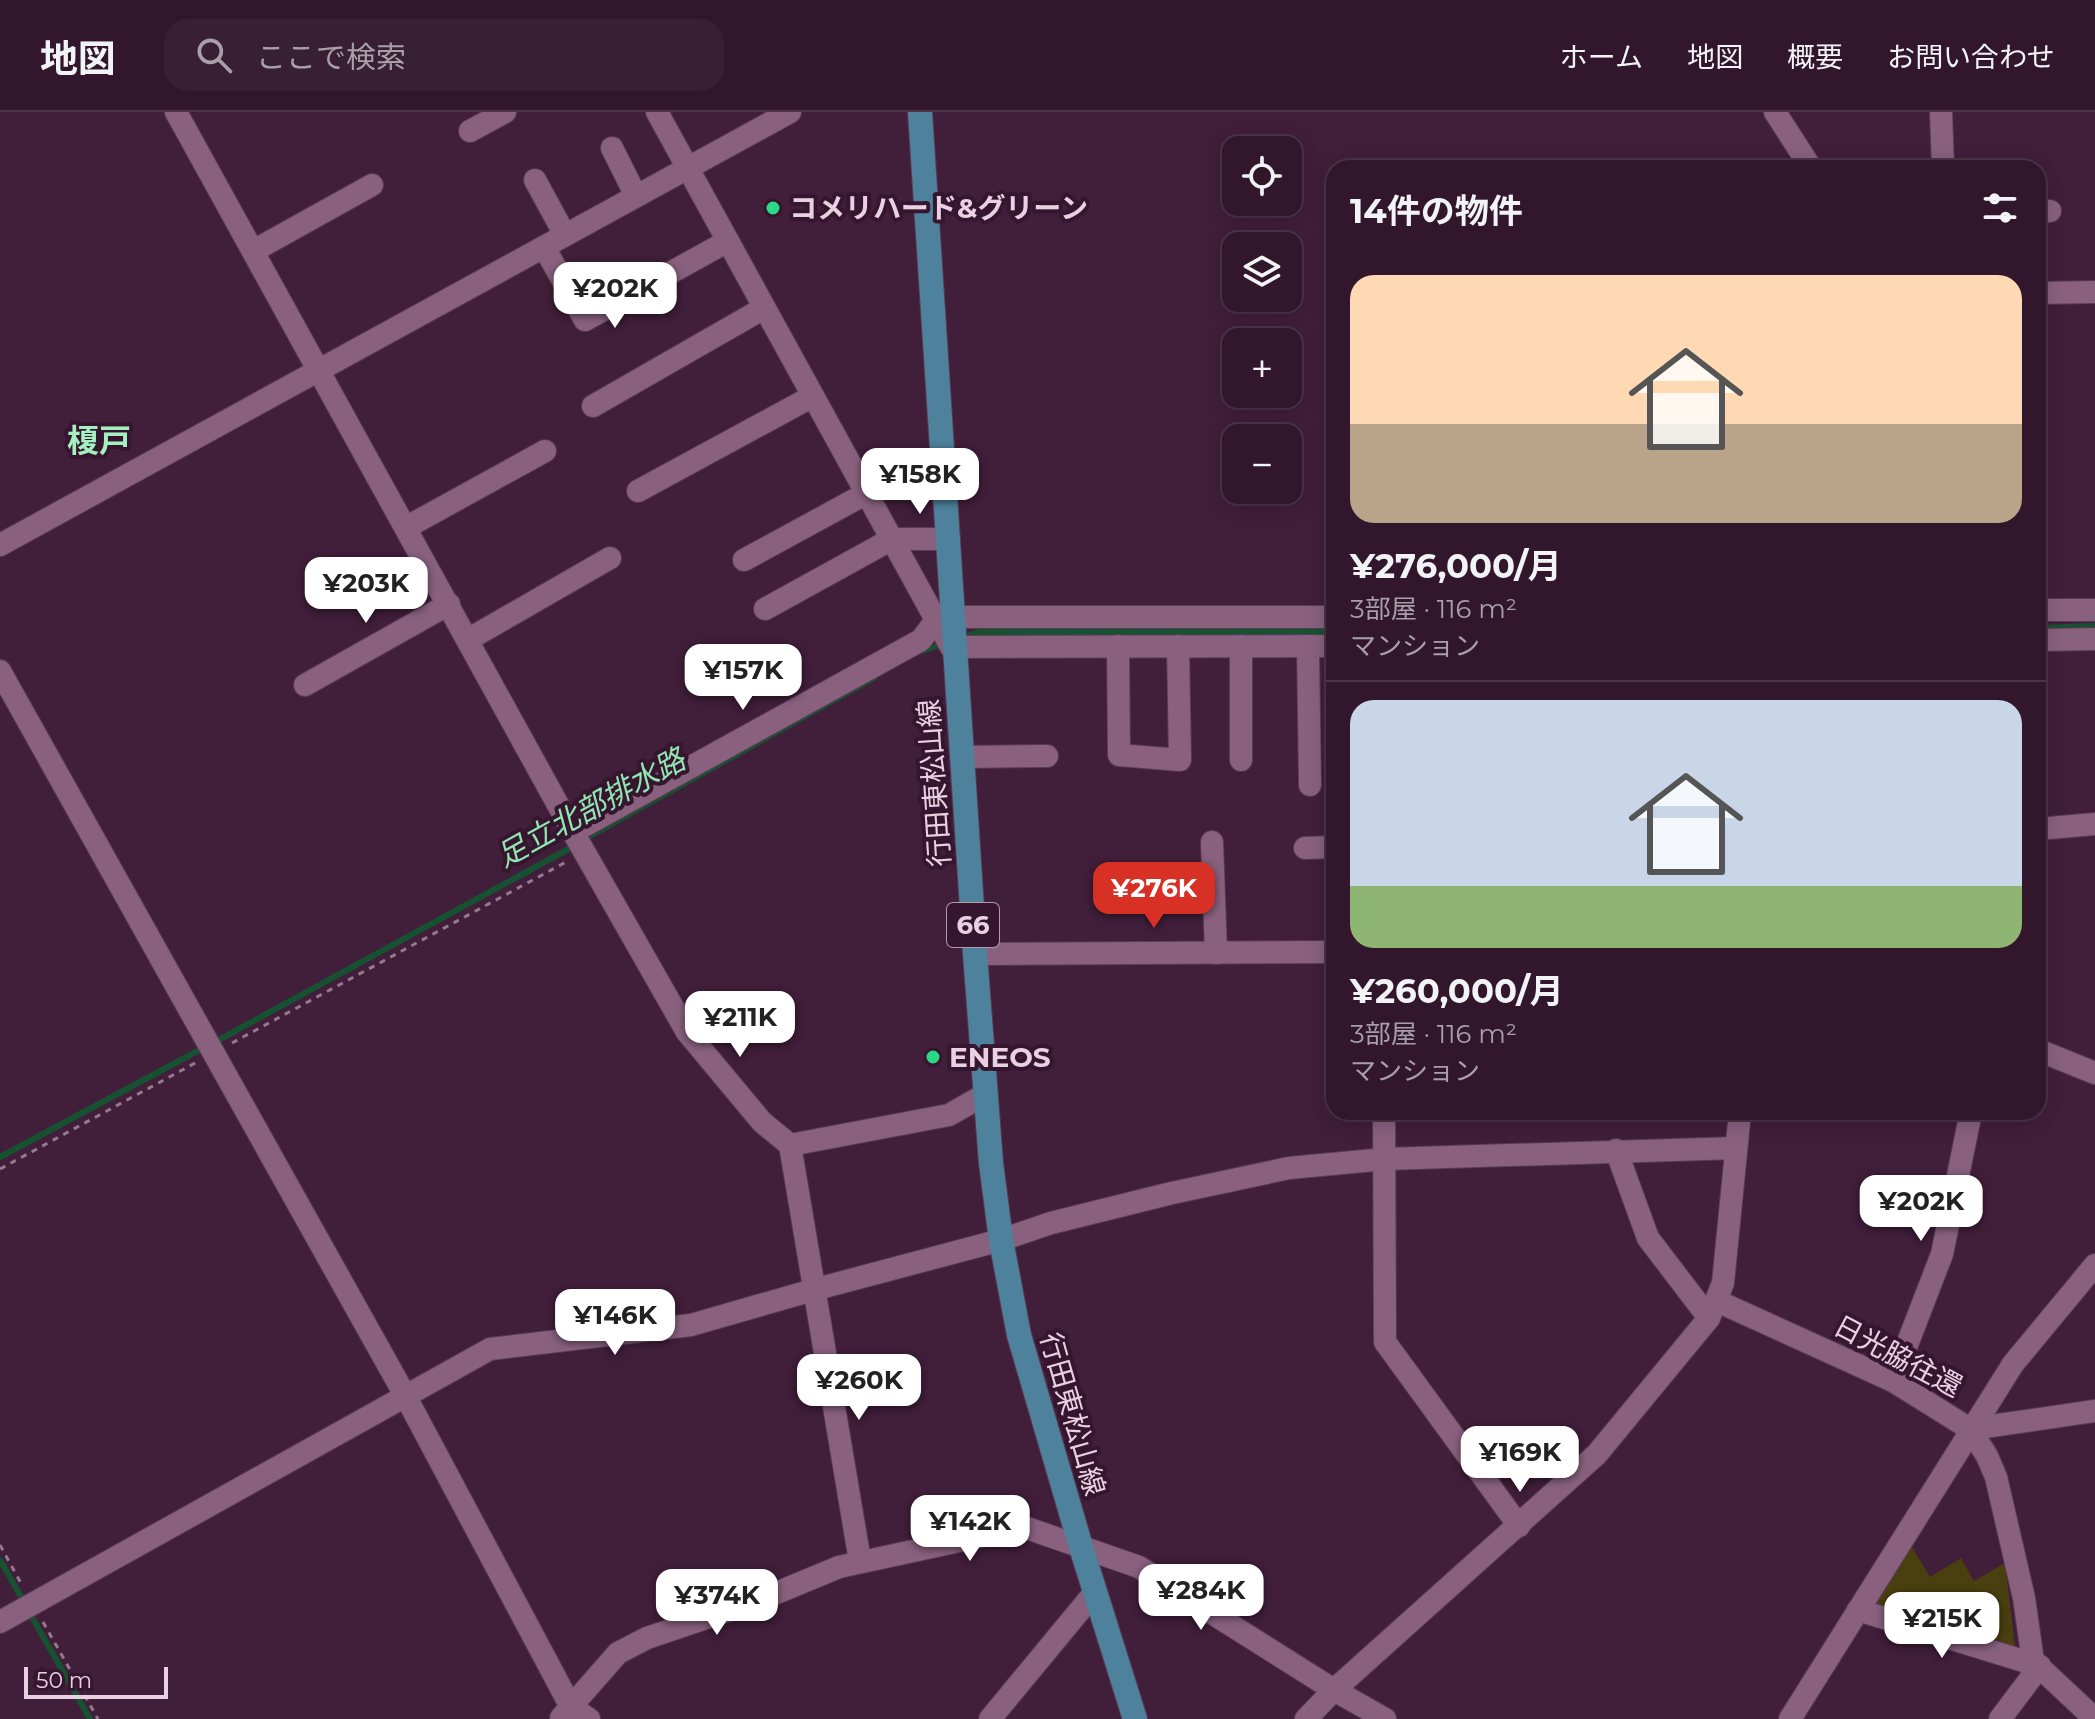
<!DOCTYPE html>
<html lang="ja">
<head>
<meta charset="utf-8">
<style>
  body { margin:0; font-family:Montserrat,"Noto Sans JP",sans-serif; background:#391f34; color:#f1f3f6; height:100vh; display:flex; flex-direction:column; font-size:30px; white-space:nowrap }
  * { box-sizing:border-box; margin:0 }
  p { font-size:26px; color:#a89fa9 }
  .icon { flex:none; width:44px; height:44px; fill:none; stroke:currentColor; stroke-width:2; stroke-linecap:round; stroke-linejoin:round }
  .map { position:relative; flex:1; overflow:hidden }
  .sheet { position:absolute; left:1326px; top:48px; width:720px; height:960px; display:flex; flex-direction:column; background:#31162c; border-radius:24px; box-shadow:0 4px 20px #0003,0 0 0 2px #4c3548 }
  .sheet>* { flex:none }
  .fabs { position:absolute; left:1222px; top:24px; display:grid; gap:16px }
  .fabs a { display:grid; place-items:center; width:80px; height:80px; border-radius:16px; background:#31162c; box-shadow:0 4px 20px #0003,0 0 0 2px #4c3548; font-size:40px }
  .scale { position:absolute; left:24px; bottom:20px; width:144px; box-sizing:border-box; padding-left:8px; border:4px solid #e9d1e2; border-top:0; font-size:22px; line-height:28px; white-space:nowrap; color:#e9d1e2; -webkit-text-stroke:6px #36152f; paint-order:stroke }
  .price { position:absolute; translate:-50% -68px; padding:0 18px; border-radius:16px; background:#fff; color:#222; font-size:26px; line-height:52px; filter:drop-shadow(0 2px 4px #0008) }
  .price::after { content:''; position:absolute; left:50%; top:48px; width:24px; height:18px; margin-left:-12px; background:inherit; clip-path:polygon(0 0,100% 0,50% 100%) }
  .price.active { background:#d93025; color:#fff }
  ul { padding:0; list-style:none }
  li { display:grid; align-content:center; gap:16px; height:424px; padding:0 24px }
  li+li { border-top:2px solid #4c3548 }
  li span { display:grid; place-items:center; height:248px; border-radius:24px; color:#555 }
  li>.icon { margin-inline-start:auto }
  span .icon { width:144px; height:144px; fill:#fffc; stroke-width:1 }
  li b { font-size:34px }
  h2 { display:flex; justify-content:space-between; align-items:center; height:96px; padding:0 24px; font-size:34px }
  header { display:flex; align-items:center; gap:48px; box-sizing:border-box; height:112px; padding:0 40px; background:#31162c; border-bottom:2px solid #4c3548 }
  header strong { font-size:38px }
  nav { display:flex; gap:44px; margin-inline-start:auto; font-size:28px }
  .search { width:560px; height:72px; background:#391f34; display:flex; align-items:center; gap:20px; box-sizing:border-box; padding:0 28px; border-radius:24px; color:#a89fa9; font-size:30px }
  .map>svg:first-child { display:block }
  .green { fill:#4a3f0f }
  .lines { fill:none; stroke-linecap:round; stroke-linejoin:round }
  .stream { stroke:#165232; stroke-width:6 }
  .minor-casing { stroke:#593b53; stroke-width:24 }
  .major-casing { stroke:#593b53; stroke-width:26 }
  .path { stroke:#96798f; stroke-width:3; stroke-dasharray:6 6; stroke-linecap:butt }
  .minor { stroke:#89617f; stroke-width:22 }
  .major { stroke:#4e819c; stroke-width:24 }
  .poi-dot { fill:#2ad885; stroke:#36152f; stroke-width:3 }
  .labels { text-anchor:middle; stroke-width:8; stroke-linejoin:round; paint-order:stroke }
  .shield { fill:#36152f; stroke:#b399ac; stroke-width:2 }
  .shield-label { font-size:26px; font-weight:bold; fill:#e9d1e2 }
  .poi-label { font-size:28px; font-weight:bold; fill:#e9d1e2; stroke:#36152f; text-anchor:start }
  .street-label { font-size:28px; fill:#e9d1e2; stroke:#36152f }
  .water-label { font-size:30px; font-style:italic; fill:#91e6b1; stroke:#36152f }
  .quarter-label { font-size:32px; font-weight:bold; fill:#a5f0c0; stroke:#36152f }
</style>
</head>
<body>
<header>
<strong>地図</strong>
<div class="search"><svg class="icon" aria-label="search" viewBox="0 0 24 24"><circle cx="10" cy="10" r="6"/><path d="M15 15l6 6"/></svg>ここで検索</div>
<nav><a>ホーム</a><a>地図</a><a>概要</a><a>お問い合わせ</a></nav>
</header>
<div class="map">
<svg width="2095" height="1607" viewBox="0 0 2095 1607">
  <rect width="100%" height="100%" fill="#411e3a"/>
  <polygon class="green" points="1910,1432 1930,1465 1961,1446 1974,1469 2005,1451 2016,1543 1872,1494"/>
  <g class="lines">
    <g class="stream">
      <polyline points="2038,516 2095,514"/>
      <polyline points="960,526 979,520 1334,520"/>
      <polyline points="922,539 946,531"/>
      <polyline points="583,728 874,566"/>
      <polyline points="215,930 574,734"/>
      <polyline points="0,1045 205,935"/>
      <polyline points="0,1448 24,1490"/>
      <polyline points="29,1500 90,1607"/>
    </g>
    <defs>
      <g id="minor">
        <polyline points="176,0 573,720 687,920 762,1010 790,1033 860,1449"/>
        <polyline points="657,0 951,535 1334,534"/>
        <polyline points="1775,0 1811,56"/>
        <polyline points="1941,0 1943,56"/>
        <polyline points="470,19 505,0"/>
        <polyline points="612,36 636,84"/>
        <polyline points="535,68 565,123"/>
        <polyline points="2038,100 2050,99"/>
        <polyline points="544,135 585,208 728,129"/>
        <polyline points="255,138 372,73"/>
        <polyline points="2038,181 2095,180"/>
        <polyline points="593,294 764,196"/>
        <polyline points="638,379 813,284"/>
        <polyline points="407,415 545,339"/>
        <polyline points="0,433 790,0"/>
        <polyline points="744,448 867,381"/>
        <polyline points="765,497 892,427 949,427"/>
        <polyline points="2038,498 2095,498"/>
        <polyline points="954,505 1334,505"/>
        <polyline points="469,527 610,446"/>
        <polyline points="2038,528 2095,527"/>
        <polyline points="1118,534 1119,643 1180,648 1178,534"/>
        <polyline points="1241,534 1241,648"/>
        <polyline points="1308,534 1310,673"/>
        <polyline points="0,559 406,1285 571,1595 589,1607"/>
        <polyline points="305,573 449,492"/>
        <polyline points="962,645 1047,644"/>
        <polyline points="2038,717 2095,712"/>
        <polyline points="573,720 921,528 936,508"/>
        <polyline points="1212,730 1216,841"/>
        <polyline points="1305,736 1334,735"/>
        <polyline points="975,842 1334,840"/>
        <polyline points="2038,938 2095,961"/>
        <polyline points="1384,1000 1385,1230 1519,1414"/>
        <polyline points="790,1033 949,1003 986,982"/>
        <polyline points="1616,1038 1648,1126 1709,1206"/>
        <polyline points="1717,1189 1893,1269 1970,1317 1987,1344 1996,1365 2024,1486 2033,1549 2095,1607"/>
        <polyline points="1893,1269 1942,1142 1971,1000"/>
        <polyline points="1970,1317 2095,1299"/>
        <polyline points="1858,1498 2040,1554 2000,1607"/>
        <polyline points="0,1510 490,1237 691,1213 813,1178 1001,1128 1051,1111 1172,1081 1289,1056 1385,1047 1736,1036"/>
        <polyline points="561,1606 618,1541 647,1526 762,1487 839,1455 1024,1415 1139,1455 1334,1578 1385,1607"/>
        <polyline points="990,1607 1095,1480"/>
        <polyline points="1306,1607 1334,1578 1597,1342 1709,1206 1723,1171 1740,1000"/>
        <polyline points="1790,1607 2013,1252 2095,1153"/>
      </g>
      <polyline id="major" points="920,0 975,842 991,1051 1001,1128 1019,1223 1081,1435 1135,1607"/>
    </defs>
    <use href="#minor" class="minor-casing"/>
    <use href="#major" class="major-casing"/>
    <g class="path">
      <polyline points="232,931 566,750"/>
      <polyline points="0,1057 197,950"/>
      <polyline points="0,1433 23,1475"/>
      <polyline points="43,1510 98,1607"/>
    </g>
    <use href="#minor" class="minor"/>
    <use href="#major" class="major"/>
  </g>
  <g class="poi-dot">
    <circle cx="773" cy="96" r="8"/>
    <circle cx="933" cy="945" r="8"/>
  </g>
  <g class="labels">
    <rect class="shield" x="947" y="791" width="52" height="44" rx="6"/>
    <g class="shield-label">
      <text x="973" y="822">66</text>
    </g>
    <g class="poi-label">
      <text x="789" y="106">コメリハード&amp;グリーン</text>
      <text x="949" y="955">ENEOS</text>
    </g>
    <g class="street-label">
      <text transform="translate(934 671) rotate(-94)" y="10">行田東松山線</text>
      <text transform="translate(1898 1244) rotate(28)" y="10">日光脇往還</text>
      <text transform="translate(1073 1302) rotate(74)" y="10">行田東松山線</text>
    </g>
    <g class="water-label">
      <text transform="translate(591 696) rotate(-29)" y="10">足立北部排水路</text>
    </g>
    <g class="quarter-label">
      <text x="99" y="340">榎戸</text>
    </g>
  </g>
</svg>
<div class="fabs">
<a><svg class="icon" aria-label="locate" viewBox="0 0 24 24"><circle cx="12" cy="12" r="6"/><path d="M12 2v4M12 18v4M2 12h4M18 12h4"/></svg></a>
<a><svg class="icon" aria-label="layers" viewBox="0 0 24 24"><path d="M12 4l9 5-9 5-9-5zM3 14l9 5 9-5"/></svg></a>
<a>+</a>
<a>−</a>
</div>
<div class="scale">50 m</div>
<b class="price" style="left:615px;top:218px">¥202K</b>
<b class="price" style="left:920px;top:404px">¥158K</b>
<b class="price" style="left:366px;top:513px">¥203K</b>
<b class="price" style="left:743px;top:600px">¥157K</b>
<b class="price active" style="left:1154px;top:818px">¥276K</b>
<b class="price" style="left:740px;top:947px">¥211K</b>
<b class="price" style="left:1921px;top:1131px">¥202K</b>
<b class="price" style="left:615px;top:1245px">¥146K</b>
<b class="price" style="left:859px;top:1310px">¥260K</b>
<b class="price" style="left:1520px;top:1382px">¥169K</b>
<b class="price" style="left:970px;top:1451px">¥142K</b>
<b class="price" style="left:1201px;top:1520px">¥284K</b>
<b class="price" style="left:717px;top:1525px">¥374K</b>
<b class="price" style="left:1942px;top:1548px">¥215K</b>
<section class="sheet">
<h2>14件の物件<svg class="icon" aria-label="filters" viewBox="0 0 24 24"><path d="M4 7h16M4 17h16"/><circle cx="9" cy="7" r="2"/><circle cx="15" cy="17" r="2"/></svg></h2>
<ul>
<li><span style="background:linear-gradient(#ffd9b3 60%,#b9a48a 0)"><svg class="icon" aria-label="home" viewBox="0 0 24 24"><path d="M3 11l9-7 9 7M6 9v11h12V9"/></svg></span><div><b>¥276,000/月</b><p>3部屋 · 116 m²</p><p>マンション</p></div></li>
<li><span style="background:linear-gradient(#c9d6e8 75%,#8fb573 0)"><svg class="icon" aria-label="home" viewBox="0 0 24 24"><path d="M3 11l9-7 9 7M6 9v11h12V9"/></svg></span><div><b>¥260,000/月</b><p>3部屋 · 116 m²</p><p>マンション</p></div></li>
</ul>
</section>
</div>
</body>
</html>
